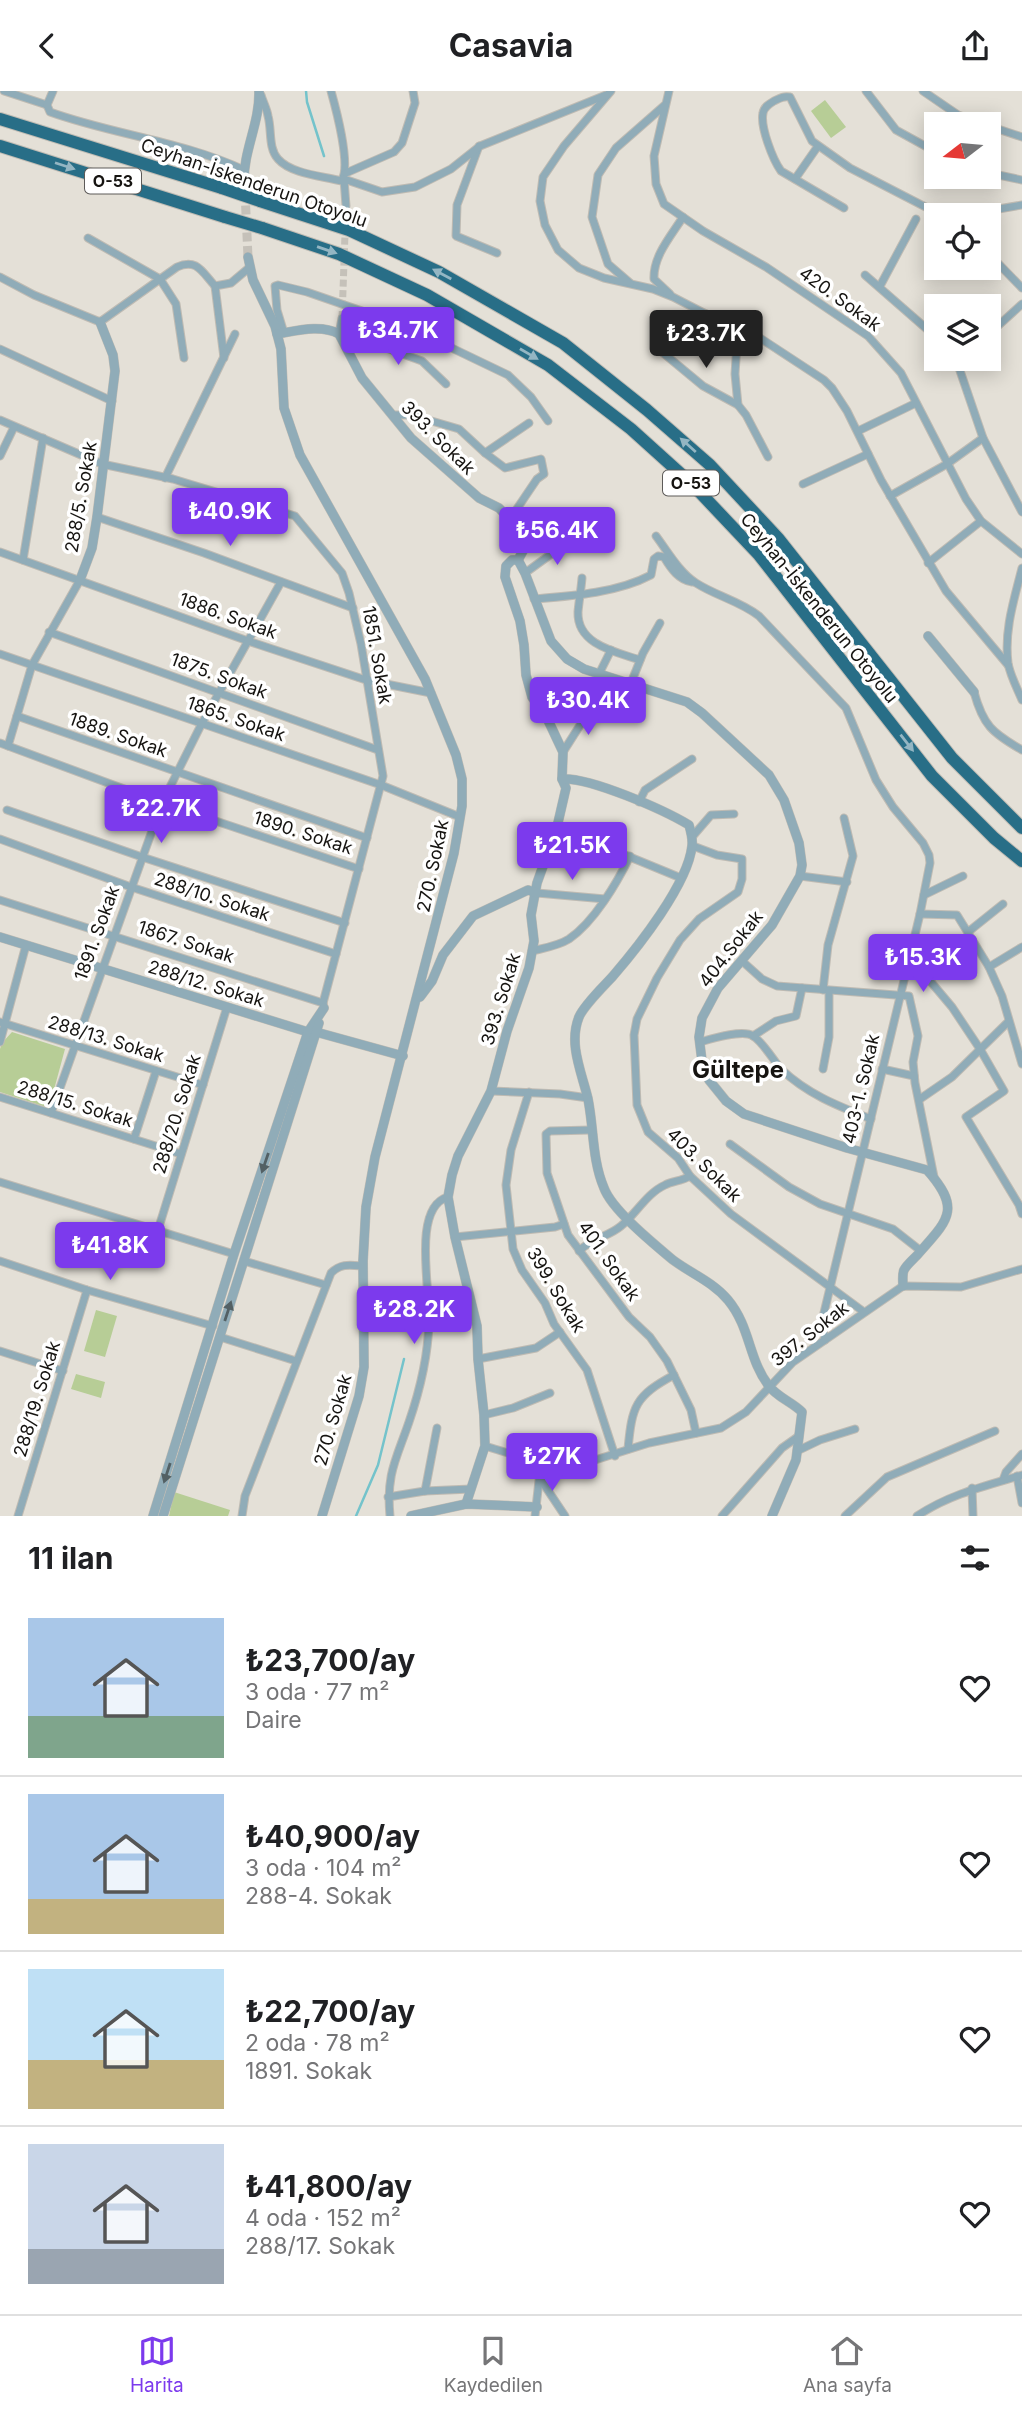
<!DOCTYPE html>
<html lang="tr">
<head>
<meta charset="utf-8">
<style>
  body { margin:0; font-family:Inter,sans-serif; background:#f2f2f2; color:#202124; height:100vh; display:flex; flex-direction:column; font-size:26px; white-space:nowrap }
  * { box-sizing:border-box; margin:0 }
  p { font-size:23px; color:#757577 }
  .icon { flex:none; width:38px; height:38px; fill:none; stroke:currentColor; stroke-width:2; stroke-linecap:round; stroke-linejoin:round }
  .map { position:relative; height:1425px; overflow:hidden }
  .details { display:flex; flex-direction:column; background:#fff; flex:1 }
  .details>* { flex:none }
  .needle { width:46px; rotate:254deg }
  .fabs { position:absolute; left:924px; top:21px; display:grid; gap:14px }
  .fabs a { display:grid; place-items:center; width:77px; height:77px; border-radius:0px; background:#fff; box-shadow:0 4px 18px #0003; font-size:35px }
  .price { position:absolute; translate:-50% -60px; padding:0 16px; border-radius:7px; background:#7c3aed; color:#fff; font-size:23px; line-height:46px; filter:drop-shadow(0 2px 4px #0008) }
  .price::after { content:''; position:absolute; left:50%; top:42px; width:21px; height:16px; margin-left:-10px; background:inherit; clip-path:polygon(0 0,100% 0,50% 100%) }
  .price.on { background:#222; color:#fff }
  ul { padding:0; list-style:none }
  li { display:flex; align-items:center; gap:21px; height:175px; padding:0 28px }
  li+li { border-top:2px solid #e0e0e0 }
  li span { display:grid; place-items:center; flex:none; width:196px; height:140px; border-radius:0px; color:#555 }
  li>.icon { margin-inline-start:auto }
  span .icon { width:84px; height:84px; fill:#fffc; stroke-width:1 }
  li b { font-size:30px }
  h2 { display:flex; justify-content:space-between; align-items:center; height:84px; padding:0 28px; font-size:30px }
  header { display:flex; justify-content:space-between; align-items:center; height:91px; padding:0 28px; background:#fff; font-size:32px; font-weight:700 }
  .tab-bar { display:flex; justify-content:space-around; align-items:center; height:98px; border-top:2px solid #e0e0e0; background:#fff; font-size:19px; color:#757577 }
  .tab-bar a { display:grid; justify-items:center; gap:4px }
  .tab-bar .on { color:#7c3aed }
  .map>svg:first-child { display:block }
  .green { fill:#b7cd96 }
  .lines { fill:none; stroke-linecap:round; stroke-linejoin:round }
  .stream { stroke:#74c3cb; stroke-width:2.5 }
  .minor-tunnel { stroke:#c5c1b9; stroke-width:7; stroke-dasharray:7 3.5; stroke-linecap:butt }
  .tertiary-tunnel { stroke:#c5c1b9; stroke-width:9; stroke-dasharray:9 4.5; stroke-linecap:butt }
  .minor-casing { stroke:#bfbbb3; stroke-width:9 }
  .tertiary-casing { stroke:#bfbbb3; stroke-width:10 }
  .motorway-casing { stroke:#bfbbb3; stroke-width:14 }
  .minor { stroke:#90acb8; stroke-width:7 }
  .tertiary { stroke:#90acb8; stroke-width:9 }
  .motorway { stroke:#286e87; stroke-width:12 }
  .motorway-bridge-casing { stroke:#bfbbb3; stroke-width:14; stroke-linecap:butt }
  .motorway-bridge { stroke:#286e87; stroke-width:12 }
  .oneway { fill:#94b6c3 }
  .oneway2 { fill:#536064 }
  .labels { text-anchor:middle; stroke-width:7; stroke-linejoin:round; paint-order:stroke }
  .shield { fill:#fff; stroke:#5c5a58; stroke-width:2 }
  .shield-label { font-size:16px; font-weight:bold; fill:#161411 }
  .street-label { font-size:18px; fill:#161411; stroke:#fff }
  .district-label { font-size:24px; font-weight:bold; fill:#161411; stroke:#fff }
</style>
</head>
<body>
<header><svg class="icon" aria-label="back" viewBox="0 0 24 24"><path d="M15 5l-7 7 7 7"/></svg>Casavia<svg class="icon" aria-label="share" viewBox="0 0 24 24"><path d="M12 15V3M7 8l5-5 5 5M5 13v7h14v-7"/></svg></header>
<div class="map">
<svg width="1022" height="1425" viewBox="0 0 1022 1425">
  <rect width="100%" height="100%" fill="#e4e0d7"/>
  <g class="green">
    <polygon points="825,9 846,36 831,47 811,20"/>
    <polygon points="12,941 65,958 49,1017 0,1001 0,958 2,952"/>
    <polygon points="96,1219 117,1225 105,1266 84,1260"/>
    <polygon points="76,1283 105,1291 101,1307 71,1298"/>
    <polygon points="174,1401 230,1419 228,1425 169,1425"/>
  </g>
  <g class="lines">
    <g class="stream">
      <polyline points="306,0 307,11 324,65"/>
      <polyline points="356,1425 378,1374 404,1268"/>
    </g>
    <polyline class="minor-tunnel" points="342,227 346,115"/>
    <polyline class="tertiary-tunnel" points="245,101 248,166"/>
    <defs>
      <g id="minor">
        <polyline points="4,0 47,14"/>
        <path d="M 53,0 L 47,14 L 50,21 C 114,44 182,50 244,79"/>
        <polyline points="611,0 564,55 543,86 540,110 545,134 558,159 579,177 604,187 653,198 673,206 704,222 757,245 824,289 832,297 847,320 881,389 946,500 1008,574"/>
        <polyline points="669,0 654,65 656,93 664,113 703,140 766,176 868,245 901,282 966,408 981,430 1022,463"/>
        <polyline points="866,0 896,39 936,61"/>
        <polyline points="923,0 958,24 983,33"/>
        <path d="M 261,4 C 263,11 267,18 268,25 C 272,39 268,57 278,68 C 291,83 323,85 341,90 C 352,77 336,18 331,0"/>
        <polyline points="989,35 1022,46"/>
        <polyline points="479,55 457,114 456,145 497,162"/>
        <polyline points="346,82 394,61 402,52 415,12 413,0"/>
        <polyline points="989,82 1022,89"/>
        <polyline points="795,88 818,55"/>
        <polyline points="346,115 344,88 382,101 415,96 451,78 480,55 606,4"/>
        <path d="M 844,117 L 781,80 C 773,69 760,36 763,22 C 764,16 769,13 774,10 C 780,7 783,5 790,6 L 812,50 L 850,77 L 941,124"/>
        <polyline points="964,124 1022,114"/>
        <polyline points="88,147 160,188 176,213 184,267"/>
        <polyline points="989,163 1022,197"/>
        <polyline points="865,184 936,246"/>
        <path d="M 0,186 L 34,204 L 100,231 L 177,176 C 197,167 202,181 215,195 L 231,192 L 250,176"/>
        <polyline points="630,192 608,173 592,126 598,84 616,57 665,14"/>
        <polyline points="215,195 224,267"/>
        <polyline points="880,195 916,128"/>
        <path d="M 670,203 L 654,188 C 653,165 671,145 683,126"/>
        <polyline points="738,237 735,283 738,314 746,324 768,366"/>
        <polyline points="284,242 277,219 275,195 278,194 307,201 408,236 508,284 531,306 548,330"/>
        <polyline points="339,243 342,227"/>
        <polyline points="989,243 1022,213"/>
        <polyline points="343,250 351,244 422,270 446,293"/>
        <polyline points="0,258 112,310"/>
        <polyline points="662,261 703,295 738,314"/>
        <polyline points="956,268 983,347 1022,421"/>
        <polyline points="393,324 411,324 459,338 485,362 505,377 541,368 544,383 537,388 510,428"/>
        <polyline points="0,329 102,373 173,388 295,425 342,482 349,502 361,553 383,685 323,912 324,917"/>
        <polyline points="858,340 916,312"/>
        <polyline points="485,362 529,332"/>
        <polyline points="0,365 14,336"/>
        <polyline points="165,387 235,243"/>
        <polyline points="803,393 868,363"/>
        <polyline points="890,405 947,373 983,347"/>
        <polyline points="97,426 204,462 353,517"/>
        <path d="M 656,445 C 668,461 679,481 696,492 C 716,505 740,510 759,525 L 846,617 L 876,689 L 893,716 L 923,752 L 929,764 L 930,772 L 920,823 L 822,1230 L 825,1249"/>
        <polyline points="0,461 248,550 366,589 431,602"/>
        <polyline points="23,469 43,347"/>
        <polyline points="928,472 981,430"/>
        <path d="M 1022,477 C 1014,509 1004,539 1008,572 C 1010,584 1017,597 1022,609"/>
        <polyline points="525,482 572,448"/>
        <path d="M 582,487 C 581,499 579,510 578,521 C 577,554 616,561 640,569"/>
        <path d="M 534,508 C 572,505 617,502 651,484 L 654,468 L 658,465 L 664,466 C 671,478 679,489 692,491"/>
        <polyline points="49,541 378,659"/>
        <polyline points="0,563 381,694 460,726"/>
        <polyline points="599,583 611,559"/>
        <polyline points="631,592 643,562 660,532"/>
        <path d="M 974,601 C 983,634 992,642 1022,659"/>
        <polyline points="17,625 367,747"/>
        <polyline points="0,652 162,712 359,778"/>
        <polyline points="8,655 32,574 80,489"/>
        <polyline points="563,661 591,617"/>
        <polyline points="639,711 645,699 692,668"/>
        <polyline points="7,719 142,766 345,832"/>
        <polyline points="557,736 681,787"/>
        <polyline points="692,746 711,724 734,723"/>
        <polyline points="0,748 131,796 336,863"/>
        <polyline points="693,755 717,764 742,768 742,788 738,801 699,828 680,849 657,887 637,928 634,944 637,1014 648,1041 678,1067 690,1085 731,1123 864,1221"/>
        <polyline points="800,785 847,791"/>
        <polyline points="537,802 605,808"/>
        <polyline points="924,804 963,785"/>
        <polyline points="0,809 323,912"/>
        <polyline points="920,823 957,824 989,876 1002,905 1022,973"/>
        <polyline points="968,841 1003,813"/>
        <path d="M 532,860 C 544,857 558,855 569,848 C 594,831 617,792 630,765"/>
        <polyline points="909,865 952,916 980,958 1004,1000 966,1026 1019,1114 1022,1123"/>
        <polyline points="742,870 762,888 777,895 909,905 918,945 913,971 915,992 934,1086"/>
        <polyline points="989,876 1022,856"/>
        <polyline points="823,899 828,854 853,765 844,727"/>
        <polyline points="0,931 203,994"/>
        <polyline points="753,945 776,930 796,925 802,897"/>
        <polyline points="0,951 26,854"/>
        <path d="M 700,951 C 711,948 743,938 753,945 C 763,951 773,969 781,978 C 807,1003 838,1015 871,1028"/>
        <polyline points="823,978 829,946 829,900"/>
        <polyline points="882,978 914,985"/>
        <polyline points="491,1000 560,1003 588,1007"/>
        <polyline points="529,1001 511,1059 506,1094 513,1158 522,1179 545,1212 554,1233 587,1279 615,1365"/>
        <polyline points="0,1006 181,1063"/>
        <polyline points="920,1008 952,986 1008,931"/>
        <polyline points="51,1022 162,712 201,634 281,491"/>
        <polyline points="591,1039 550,1040 546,1043 547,1082 568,1144 629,1226 650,1246 667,1270 691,1319 696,1342"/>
        <polyline points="134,1048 156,980"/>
        <polyline points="730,1053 789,1096 820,1113 893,1138 921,1160"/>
        <polyline points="0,1091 234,1163"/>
        <polyline points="158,1139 227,916"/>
        <polyline points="455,1146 555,1136 564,1133"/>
        <path d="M 579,1160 C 592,1147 608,1146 621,1135 C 636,1123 647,1102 665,1094 C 673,1090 682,1090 690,1085"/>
        <polyline points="0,1170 87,1199 213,1235"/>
        <polyline points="244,1170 326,1194"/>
        <polyline points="220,1246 296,1270"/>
        <polyline points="0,1260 63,1280"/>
        <polyline points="478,1268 536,1257 560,1241"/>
        <polyline points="484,1324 513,1317 550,1302"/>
        <polyline points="485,1355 541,1372 576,1375 649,1352 721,1337 746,1321 793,1271 903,1195 961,1196 1022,1178"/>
        <path d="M 628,1358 C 632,1315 635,1305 674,1284"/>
        <polyline points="797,1360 820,1349 855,1338"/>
        <polyline points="1017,1385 1022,1412"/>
        <polyline points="539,1386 565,1425"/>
        <polyline points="1003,1389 1006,1381 1022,1363"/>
        <polyline points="972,1397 973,1425"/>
        <polyline points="425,1400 437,1337"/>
        <polyline points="388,1406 425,1400 471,1398"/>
        <polyline points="18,1425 87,1199"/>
        <path d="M 242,1425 L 245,1405 L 331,1182 C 341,1172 350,1174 363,1175"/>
        <path d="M 390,1425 C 386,1383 396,1369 409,1331 C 420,1299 428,1265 429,1231 C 431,1202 411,1116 448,1106"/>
        <polyline points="535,1425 541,1372"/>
        <polyline points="722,1425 782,1357 799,1345"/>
        <polyline points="845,1425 887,1386 995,1340"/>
        <path d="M 917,1425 C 950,1403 985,1395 1022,1384"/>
      </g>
      <g id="tertiary">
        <path d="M 244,92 C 243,60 260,32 259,0"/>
        <polyline points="248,166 253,189 275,235 281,258 284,317 300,364 425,588 456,664 462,688 462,715 454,762 375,1066 366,1116 363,1170 364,1276 359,1305 322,1425"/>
        <path d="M 277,243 C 296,240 321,233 339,243 L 362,287 L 411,347 L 479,407 L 499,417 L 518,437 L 524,458 L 518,469 L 512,469 L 506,475 L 505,486 L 520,530 L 524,554 L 526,584 L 532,606 L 547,627 L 563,661 L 562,688 L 566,697 L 557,736 L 537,792 L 531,824 L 534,850 L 529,877 L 507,940 L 491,1000 L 458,1065 L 452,1084 L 448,1106 L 455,1146 L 477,1235 L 478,1268 L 484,1324 L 485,1355 L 466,1413"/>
        <path d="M 518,469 L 525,482 L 551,550 L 567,568 L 584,578 L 687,611 L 702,622 L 769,684 L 784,709 L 799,752 L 802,774 L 800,785 L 772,834 L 718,897 L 702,927 L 699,946 L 702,970 L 709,989 L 726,1010 L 744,1023 L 847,1057 L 927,1079 C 962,1118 948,1129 919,1162 C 915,1167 907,1173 904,1179 C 902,1183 903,1191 903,1195"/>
        <polyline points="80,489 92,457 97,426 115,280 113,264 100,231"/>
        <polyline points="928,545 974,601"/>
        <path d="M 562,688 C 590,686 664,719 689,734 C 691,741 693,748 692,755 C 688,793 638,856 613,885 C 604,895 584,914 579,926 C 568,953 582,982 588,1008 C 594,1038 592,1069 604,1097 C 612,1119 654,1153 673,1169 C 692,1183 713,1191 728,1209 C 751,1237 748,1268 769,1295 C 777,1306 792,1311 802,1321 L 796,1369 L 772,1425"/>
        <polyline points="0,846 308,941 316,941 403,965"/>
        <polyline points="420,906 432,890 443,864 473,825 528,799 537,802"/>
        <polyline points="153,1425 234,1163 308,941 324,917"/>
        <polyline points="163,1425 319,932"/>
        <polyline points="411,1425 466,1413 537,1416"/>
      </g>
      <g id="motorway">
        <polyline points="0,28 222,97"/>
        <polyline points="0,55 225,126"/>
        <polyline points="260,110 349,139 439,181 563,252 647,319 710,374 778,447 952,667 1022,737"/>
        <polyline points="262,137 339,163 427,204 548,274 631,338 692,393 759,464 932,685 994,747 1022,770"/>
      </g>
    </defs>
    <use href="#minor" class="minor-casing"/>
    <use href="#tertiary" class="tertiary-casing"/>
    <use href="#motorway" class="motorway-casing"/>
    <use href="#minor" class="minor"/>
    <use href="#tertiary" class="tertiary"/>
    <use href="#motorway" class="motorway"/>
    <defs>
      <g id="motorway-bridge">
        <polyline points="222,97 260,110"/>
        <polyline points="225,126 262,137"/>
      </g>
    </defs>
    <use href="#motorway-bridge" class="motorway-bridge-casing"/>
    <use href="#motorway-bridge" class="motorway-bridge"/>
  </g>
  <defs><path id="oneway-solid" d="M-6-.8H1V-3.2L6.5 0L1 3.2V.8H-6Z" transform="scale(1.75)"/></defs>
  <g class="oneway">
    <use href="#oneway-solid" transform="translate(65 75) rotate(18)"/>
    <use href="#oneway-solid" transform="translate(327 159) rotate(19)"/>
    <use href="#oneway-solid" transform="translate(442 183) rotate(-152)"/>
    <use href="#oneway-solid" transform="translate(529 263) rotate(30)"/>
    <use href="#oneway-solid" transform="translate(688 354) rotate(-138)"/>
    <use href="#oneway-solid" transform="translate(907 652) rotate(52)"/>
  </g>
  <g class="oneway2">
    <use href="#oneway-solid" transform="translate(265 1072) rotate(109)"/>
    <use href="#oneway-solid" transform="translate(228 1220) rotate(-72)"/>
    <use href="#oneway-solid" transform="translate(167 1382) rotate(108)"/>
  </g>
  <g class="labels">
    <g class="shield">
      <rect x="85" y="77.5" width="56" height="25" rx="5"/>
      <rect x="663" y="379.5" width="56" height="25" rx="5"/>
    </g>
    <g class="shield-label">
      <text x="113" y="96">O-53</text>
      <text x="691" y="398">O-53</text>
    </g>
    <g class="street-label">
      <text transform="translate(254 92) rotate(19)" y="6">Ceyhan-İskenderun Otoyolu</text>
      <text transform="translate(840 208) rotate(36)" y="6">420. Sokak</text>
      <text transform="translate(438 347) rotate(45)" y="6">393. Sokak</text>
      <text transform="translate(81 406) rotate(-80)" y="6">288/5. Sokak</text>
      <text transform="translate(819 517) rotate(51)" y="6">Ceyhan-İskenderun Otoyolu</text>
      <text transform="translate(228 525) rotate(20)" y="6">1886. Sokak</text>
      <text transform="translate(377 564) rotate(80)" y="6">1851. Sokak</text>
      <text transform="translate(219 585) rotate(20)" y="6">1875. Sokak</text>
      <text transform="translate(236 628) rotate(19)" y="6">1865. Sokak</text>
      <text transform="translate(118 644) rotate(19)" y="6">1889. Sokak</text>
      <text transform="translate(303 742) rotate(18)" y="6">1890. Sokak</text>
      <text transform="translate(433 775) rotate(-78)" y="6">270. Sokak</text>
      <text transform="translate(212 806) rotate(18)" y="6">288/10. Sokak</text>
      <text transform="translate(97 842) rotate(-70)" y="6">1891. Sokak</text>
      <text transform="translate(186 851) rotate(18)" y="6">1867. Sokak</text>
      <text transform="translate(731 858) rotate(-52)" y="6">404.Sokak</text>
      <text transform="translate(206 893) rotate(17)" y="6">288/12. Sokak</text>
      <text transform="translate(501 908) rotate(-73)" y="6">393. Sokak</text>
      <text transform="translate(106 948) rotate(17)" y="6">288/13. Sokak</text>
      <text transform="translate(861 998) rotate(-77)" y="6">403-1. Sokak</text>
      <text transform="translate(75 1013) rotate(17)" y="6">288/15. Sokak</text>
      <text transform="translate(177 1023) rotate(-73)" y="6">288/20. Sokak</text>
      <text transform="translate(704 1074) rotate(45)" y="6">403. Sokak</text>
      <text transform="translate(609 1170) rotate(55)" y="6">401. Sokak</text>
      <text transform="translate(556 1199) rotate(59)" y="6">399. Sokak</text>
      <text transform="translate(810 1243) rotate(-38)" y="6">397. Sokak</text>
      <text transform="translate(37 1308) rotate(-73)" y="6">288/19. Sokak</text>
      <text transform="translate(333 1329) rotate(-74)" y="6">270. Sokak</text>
    </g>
    <g class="district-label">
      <text x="738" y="987">Gültepe</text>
    </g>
  </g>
</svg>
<div class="fabs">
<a><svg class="needle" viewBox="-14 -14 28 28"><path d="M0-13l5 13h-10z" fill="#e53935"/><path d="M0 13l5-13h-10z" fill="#757577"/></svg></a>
<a><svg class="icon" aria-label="locate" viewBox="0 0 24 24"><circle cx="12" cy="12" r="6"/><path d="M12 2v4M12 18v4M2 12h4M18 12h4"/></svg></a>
<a><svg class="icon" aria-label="layers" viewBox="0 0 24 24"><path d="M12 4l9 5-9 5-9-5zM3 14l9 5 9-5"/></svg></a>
</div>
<b class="price" style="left:398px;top:276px">₺34.7K</b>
<b class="price on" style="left:706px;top:279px">₺23.7K</b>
<b class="price" style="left:230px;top:457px">₺40.9K</b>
<b class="price" style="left:557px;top:476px">₺56.4K</b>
<b class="price" style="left:588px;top:646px">₺30.4K</b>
<b class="price" style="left:161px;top:754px">₺22.7K</b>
<b class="price" style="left:572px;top:791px">₺21.5K</b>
<b class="price" style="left:923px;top:903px">₺15.3K</b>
<b class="price" style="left:110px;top:1191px">₺41.8K</b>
<b class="price" style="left:414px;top:1255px">₺28.2K</b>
<b class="price" style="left:552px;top:1402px">₺27K</b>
</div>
<section class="details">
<h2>11 ilan<svg class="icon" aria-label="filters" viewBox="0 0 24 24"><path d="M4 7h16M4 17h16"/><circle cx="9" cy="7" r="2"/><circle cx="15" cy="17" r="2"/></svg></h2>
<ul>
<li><span style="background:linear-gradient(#a9c7e8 70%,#7fa58c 0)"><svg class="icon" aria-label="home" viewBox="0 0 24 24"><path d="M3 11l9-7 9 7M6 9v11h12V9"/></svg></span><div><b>₺23,700/ay</b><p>3 oda · 77 m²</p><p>Daire</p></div><svg class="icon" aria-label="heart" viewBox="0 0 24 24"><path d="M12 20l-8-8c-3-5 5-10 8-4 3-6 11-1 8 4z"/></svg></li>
<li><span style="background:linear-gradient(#a9c7e8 75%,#c2b280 0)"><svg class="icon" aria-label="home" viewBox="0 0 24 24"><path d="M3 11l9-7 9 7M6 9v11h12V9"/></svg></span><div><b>₺40,900/ay</b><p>3 oda · 104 m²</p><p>288-4. Sokak</p></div><svg class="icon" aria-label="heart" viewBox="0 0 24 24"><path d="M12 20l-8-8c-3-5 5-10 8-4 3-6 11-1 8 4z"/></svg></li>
<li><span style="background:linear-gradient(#bfe0f5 65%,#c2b280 0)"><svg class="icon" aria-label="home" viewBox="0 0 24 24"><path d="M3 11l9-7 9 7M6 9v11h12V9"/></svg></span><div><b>₺22,700/ay</b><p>2 oda · 78 m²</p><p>1891. Sokak</p></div><svg class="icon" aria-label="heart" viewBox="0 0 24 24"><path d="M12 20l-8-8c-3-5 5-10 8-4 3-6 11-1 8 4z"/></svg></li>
<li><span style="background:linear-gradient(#c9d6e8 75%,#9aa5b1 0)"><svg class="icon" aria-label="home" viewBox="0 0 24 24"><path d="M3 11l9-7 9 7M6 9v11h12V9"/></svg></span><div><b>₺41,800/ay</b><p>4 oda · 152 m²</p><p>288/17. Sokak</p></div><svg class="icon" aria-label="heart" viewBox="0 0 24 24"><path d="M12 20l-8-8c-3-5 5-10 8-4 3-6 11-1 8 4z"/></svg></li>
</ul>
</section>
<nav class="tab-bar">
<a class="on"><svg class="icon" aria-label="map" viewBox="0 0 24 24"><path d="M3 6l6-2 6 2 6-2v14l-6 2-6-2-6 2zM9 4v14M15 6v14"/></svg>Harita</a>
<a><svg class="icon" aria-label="saved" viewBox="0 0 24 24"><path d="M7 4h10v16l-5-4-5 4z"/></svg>Kaydedilen</a>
<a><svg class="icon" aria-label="home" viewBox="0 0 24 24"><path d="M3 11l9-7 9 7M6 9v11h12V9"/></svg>Ana sayfa</a>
</nav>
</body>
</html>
